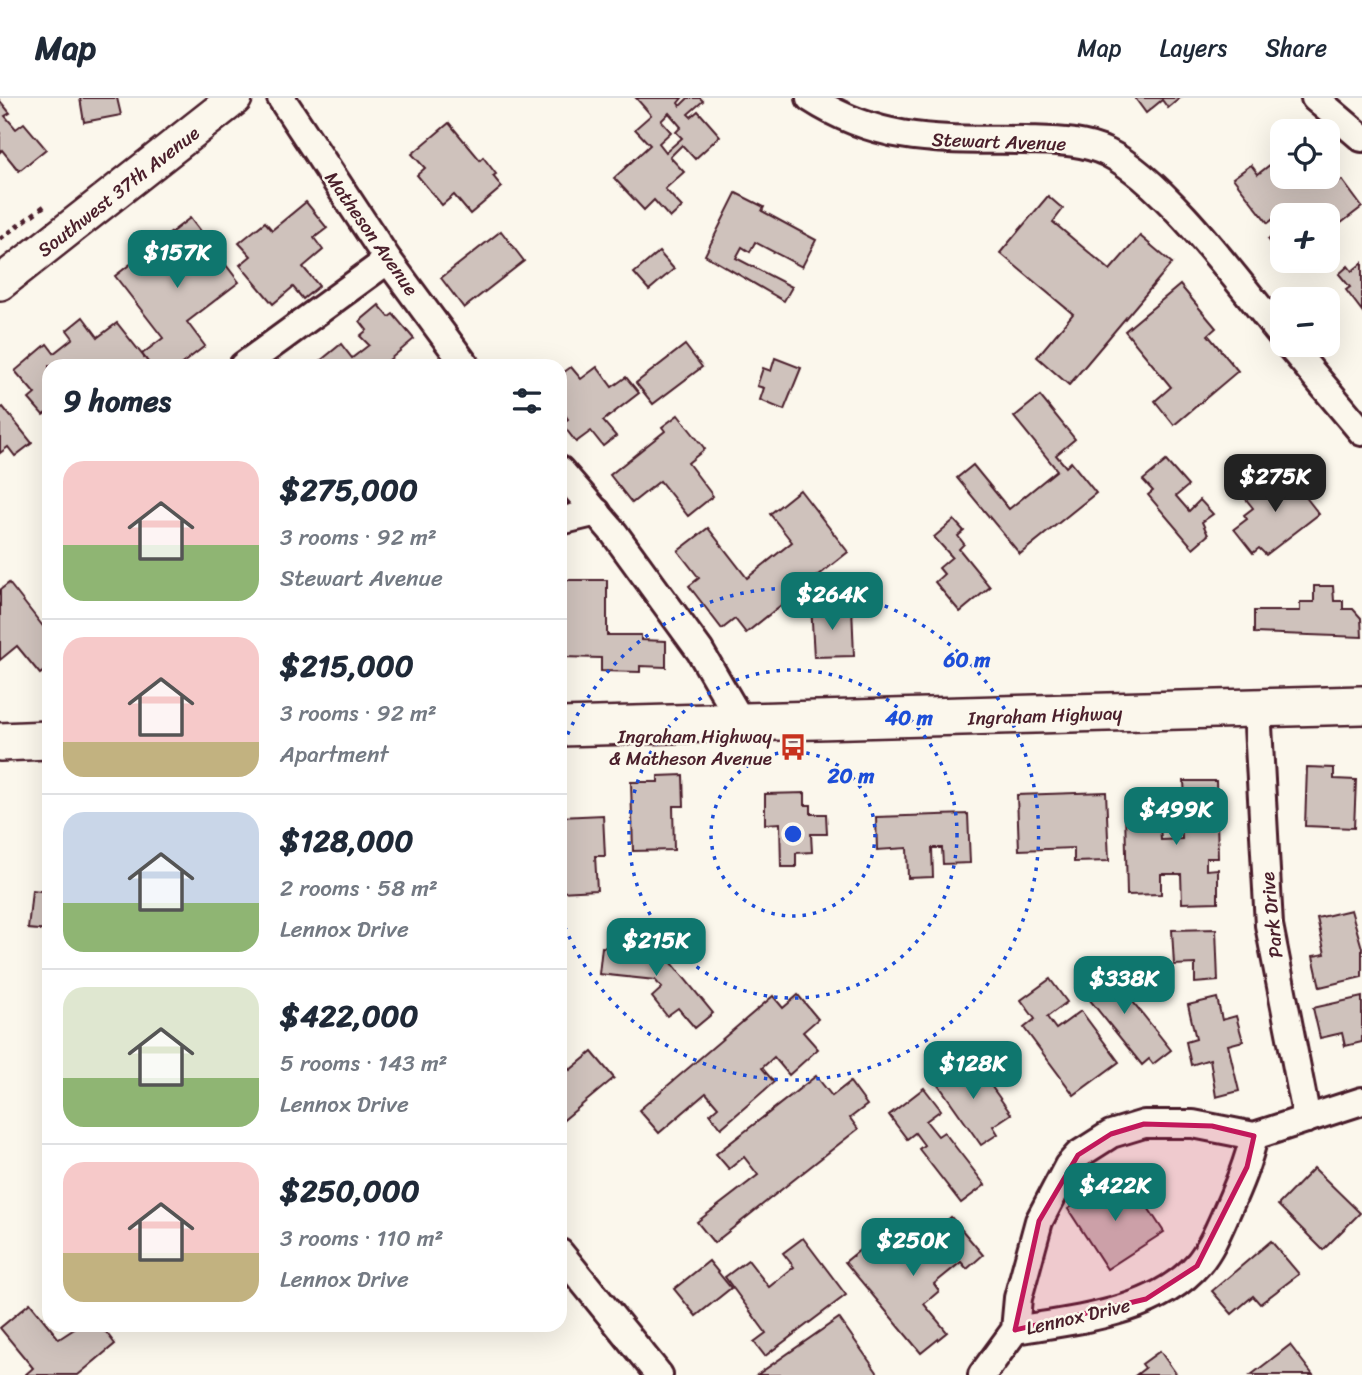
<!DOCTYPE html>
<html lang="en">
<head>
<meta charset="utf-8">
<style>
  body { margin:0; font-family:Sriracha,sans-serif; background:#f2f2f3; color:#1f2937; height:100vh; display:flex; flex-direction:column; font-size:26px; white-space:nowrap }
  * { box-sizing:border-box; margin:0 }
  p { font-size:23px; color:#747a83 }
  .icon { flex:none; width:38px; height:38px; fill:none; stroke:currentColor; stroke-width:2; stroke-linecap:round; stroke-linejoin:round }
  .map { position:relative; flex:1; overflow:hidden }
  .side { position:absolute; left:42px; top:261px; width:525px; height:973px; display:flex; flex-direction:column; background:#fff; border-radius:21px; box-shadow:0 7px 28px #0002 }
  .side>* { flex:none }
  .buttons { position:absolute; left:1270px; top:21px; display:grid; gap:14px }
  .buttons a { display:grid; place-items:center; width:70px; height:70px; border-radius:14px; background:#fff; box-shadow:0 7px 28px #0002; font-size:35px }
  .price { position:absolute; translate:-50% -60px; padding:0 16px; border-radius:14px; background:#0f766e; color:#fff; font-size:23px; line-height:46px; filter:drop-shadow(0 2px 4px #0008) }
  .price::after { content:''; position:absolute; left:50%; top:42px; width:21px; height:16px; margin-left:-10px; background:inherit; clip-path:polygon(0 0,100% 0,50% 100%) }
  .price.selected { background:#222; color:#fff }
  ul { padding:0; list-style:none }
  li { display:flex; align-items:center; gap:21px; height:175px; padding:0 21px }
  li+li { border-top:2px solid #e0e1e3 }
  li span { display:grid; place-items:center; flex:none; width:196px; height:140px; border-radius:21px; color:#555 }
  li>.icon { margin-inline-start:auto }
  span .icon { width:84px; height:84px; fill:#fffc; stroke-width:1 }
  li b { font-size:30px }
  h2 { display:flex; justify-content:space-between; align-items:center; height:84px; padding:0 21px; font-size:30px }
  header { display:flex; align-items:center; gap:42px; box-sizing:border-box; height:98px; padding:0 35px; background:#fff; border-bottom:2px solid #e0e1e3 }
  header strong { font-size:33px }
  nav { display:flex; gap:38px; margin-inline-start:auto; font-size:24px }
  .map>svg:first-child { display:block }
  .building { fill:#cfc2bc; stroke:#4a1f2b; stroke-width:2; fill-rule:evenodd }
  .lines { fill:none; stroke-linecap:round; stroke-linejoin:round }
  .minor-casing { stroke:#4a1f2b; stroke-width:32 }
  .tertiary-casing { stroke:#4a1f2b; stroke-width:38 }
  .secondary-casing { stroke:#4a1f2b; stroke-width:42 }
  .path { stroke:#4a1f2b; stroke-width:4.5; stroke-dasharray:5 5; stroke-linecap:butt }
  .minor { stroke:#fbf7ec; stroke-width:26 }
  .tertiary { stroke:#fbf7ec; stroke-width:33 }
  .secondary { stroke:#fbf7ec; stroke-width:37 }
  .marked { fill:#c2185b; fill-opacity:0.2; stroke:#c2185b; stroke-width:5; stroke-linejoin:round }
  .ring { fill:none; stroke:#1d4ed8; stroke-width:3.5; stroke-dasharray:3.5 7 }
  .labels { text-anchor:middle; stroke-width:5; stroke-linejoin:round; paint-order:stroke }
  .street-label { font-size:19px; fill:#4a1f2b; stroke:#fbf7ec }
  .poi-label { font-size:19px; fill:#4a1f2b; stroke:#fbf7ec; text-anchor:end }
  .centre { fill:#1d4ed8; stroke:#fbf7ec; stroke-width:3.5 }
  .ring-label { font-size:21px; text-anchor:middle; font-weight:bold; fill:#1d4ed8; stroke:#fbf7ec; stroke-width:5; stroke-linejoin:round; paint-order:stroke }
</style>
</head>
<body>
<header>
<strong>Map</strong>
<nav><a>Map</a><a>Layers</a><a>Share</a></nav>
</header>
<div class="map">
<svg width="1362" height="1277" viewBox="0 0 1362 1277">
  <rect width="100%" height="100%" fill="#fbf7ec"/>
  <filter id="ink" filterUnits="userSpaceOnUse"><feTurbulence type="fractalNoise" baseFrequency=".0143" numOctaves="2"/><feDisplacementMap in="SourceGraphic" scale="14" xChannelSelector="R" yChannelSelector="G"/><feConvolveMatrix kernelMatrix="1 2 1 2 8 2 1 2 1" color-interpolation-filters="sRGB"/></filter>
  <g filter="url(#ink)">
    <g class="building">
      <polygon points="80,0 117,0 121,17 84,24"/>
      <path d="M 636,0 L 682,0 L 678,5 L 680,8 L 688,0 L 700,0 L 703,3 L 688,16 L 691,19 L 698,13 L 720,38 L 695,61 L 682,47 L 670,59 L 684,74 L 665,91 L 682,109 L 670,120 L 654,102 L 644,112 L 614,80 L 650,47 L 635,31 L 651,17 ZM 669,15 L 681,29 L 676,34 L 682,40 L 666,54 L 659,45 L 671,34 L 661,23 Z"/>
      <polygon points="1135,0 1180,0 1168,10 1162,2 1146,15"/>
      <polygon points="0,3 10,15 5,18 16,31 24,25 46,51 19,73 2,52 0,54"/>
      <polygon points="449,25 480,62 483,59 496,76 493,78 502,89 470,116 454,97 442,107 417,77 425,70 412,56"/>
      <polygon points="1283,65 1283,79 1328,79 1334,88 1342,82 1362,109 1328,135 1328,117 1283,117 1283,128 1276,119 1268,125 1233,80 1251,67 1258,76 1271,66 1275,71"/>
      <polygon points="736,95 764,109 762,113 816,142 802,169 755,144 750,154 742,149 736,160 792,189 784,203 705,157"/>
      <polygon points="1048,98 1063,111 1053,124 1110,172 1140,138 1172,165 1069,287 1037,259 1073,216 1000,155"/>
      <polygon points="306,104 327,130 314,140 323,152 303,169 319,188 303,201 293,189 273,206 240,167 251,158 239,145 265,124 272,132"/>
      <polygon points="190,120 239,184 187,224 205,248 179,268 151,268 142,256 163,240 115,178"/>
      <polygon points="1283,130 1283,161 1268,141"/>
      <polygon points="501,133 524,163 464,210 441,180"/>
      <polygon points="659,154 674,171 649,192 634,175"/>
      <polygon points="1362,165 1362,213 1346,192 1350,189 1339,176 1348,168 1352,173"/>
      <polygon points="1180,187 1216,230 1208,237 1238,273 1174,327 1155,303 1171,289 1125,233"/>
      <polygon points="379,207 389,219 393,216 414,241 382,268 314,268 341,246 352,260 369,247 360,238 367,232 360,223"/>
      <polygon points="83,219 98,239 117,225 151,268 49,268 49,313 43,317 29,301 35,296 15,273 47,246 54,255 73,240 67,232"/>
      <polygon points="685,247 702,269 653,306 636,285"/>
      <polygon points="775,260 801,270 784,312 760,302 764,290 757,288 763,270 771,273"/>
      <polygon points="571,269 581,281 597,269 612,289 626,279 639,295 603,323 616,338 603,348 591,333 576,344 562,326 568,321 560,310 560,277"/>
      <polygon points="1040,298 1075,341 1056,357 1066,369 1071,364 1096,395 1020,456 957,380 973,367 1009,411 1057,372 1014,319"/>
      <polygon points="3,309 32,345 15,358 8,349 0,355 0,311"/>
      <polygon points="678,317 705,351 688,365 713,398 688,418 660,383 632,405 610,377 665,333 662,329"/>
      <polygon points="1166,363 1188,388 1176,398 1189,413 1200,402 1213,416 1202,424 1208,437 1193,450 1148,397 1153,393 1143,382"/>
      <polygon points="1283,370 1319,416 1266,457 1259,450 1253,455 1234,431 1247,421 1244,417 1253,410 1245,400"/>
      <polygon points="800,392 848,454 746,535 735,521 722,531 689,488 699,480 678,453 708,430 747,480 792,444 770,416"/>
      <polygon points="954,422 964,433 958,438 964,446 959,451 990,489 960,514 935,484 944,476 939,470 952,459 934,439"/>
      <polygon points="561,482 607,482 607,537 641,537 641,542 666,543 666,569 640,568 640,574 601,573 601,560 561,559"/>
      <polygon points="9,485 49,536 49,569 40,576 17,548 0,562 0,492"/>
      <polygon points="1314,488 1333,488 1334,503 1343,503 1343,511 1353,511 1361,520 1362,539 1254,535 1254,513 1300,513 1300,504 1314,504"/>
      <polygon points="825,506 825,511 852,509 854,558 814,559 811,507"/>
      <polygon points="1307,669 1334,670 1334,681 1356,682 1354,730 1305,728"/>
      <polygon points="683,677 684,708 673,708 674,752 633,753 631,684 658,684 658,678"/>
      <polygon points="1184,683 1216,683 1218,760 1206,760 1206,772 1218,771 1218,804 1182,805 1181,776 1161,776 1161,796 1127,797 1125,712 1159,710 1161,742 1182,741 1180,700 1185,700"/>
      <polygon points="1106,694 1109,763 1074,764 1074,750 1019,752 1017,697"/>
      <polygon points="805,695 805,707 811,707 811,716 826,716 827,736 811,736 812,754 796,755 796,769 781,769 780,725 765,726 765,696"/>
      <polygon points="968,716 970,765 943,766 942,750 932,750 933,779 908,780 907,750 877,752 876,719"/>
      <polygon points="603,717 605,758 595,758 597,792 560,794 560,719"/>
      <polygon points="32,792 49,794 49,833 28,831"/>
      <polygon points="1351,812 1362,850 1362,879 1320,889 1313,858 1325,856 1317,820"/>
      <polygon points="1216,831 1218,883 1195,885 1195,866 1174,867 1172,832"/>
      <polygon points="628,841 654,843 713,915 695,930 678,910 667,918 652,899 662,890 655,882 599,876 602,849 627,851"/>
      <polygon points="1103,866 1171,952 1153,966 1149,961 1142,967 1077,886"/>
      <polygon points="1050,881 1067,904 1047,919 1056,931 1081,913 1119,964 1074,997 1024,930 1035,921 1021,902"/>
      <polygon points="798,897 818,921 803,934 818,951 789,977 774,959 762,970 774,984 721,1030 710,1016 718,1009 706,995 659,1035 639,1012 773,898 783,910"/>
      <polygon points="1362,899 1362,944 1345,948 1342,935 1320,940 1313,910"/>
      <polygon points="1217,900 1222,922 1236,918 1243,943 1228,947 1239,993 1216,999 1210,961 1191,967 1186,944 1196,941 1188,907"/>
      <polygon points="592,954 614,980 560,1025 560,960 570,972"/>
      <polygon points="956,963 970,983 982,975 1011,1016 993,1028 998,1036 981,1047 933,979"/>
      <polygon points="816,978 832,998 850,984 867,1007 850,1020 858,1031 714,1145 697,1124 758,1077 744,1059 729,1071 716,1056"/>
      <polygon points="924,990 941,1012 926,1023 938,1038 944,1034 985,1087 961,1105 919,1051 924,1047 915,1035 907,1041 889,1017"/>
      <polygon points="1314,1070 1360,1115 1323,1152 1278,1107"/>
      <polygon points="1117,1080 1133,1104 1141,1099 1164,1134 1107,1171 1068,1111"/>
      <polygon points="951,1119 983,1157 967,1171 961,1164 934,1186 939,1193 924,1206 947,1234 921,1255 845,1164 881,1135 902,1160"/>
      <polygon points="803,1140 846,1197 765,1258 754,1244 766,1235 725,1179 748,1162 769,1189 794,1169 783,1155"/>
      <polygon points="1271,1143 1299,1176 1260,1206 1253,1198 1232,1216 1212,1193"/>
      <polygon points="709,1163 731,1190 696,1218 674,1191"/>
      <polygon points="30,1205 59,1241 76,1230 91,1228 106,1234 115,1246 78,1277 25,1277 33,1270 0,1230"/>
      <polygon points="839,1220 879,1277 757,1277"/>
      <polygon points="1290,1247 1313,1277 1251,1277"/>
      <polygon points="1160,1253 1177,1277 1136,1277 1145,1270 1142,1266"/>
    </g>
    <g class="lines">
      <defs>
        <g id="minor">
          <polyline points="281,0 388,162 466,268"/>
          <path d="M 810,0 C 881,46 943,41 1025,42 C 1053,43 1082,42 1108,55 C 1166,84 1240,187 1283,239"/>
          <polyline points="1315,0 1362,40"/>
          <polyline points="1289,247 1362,334"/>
          <polyline points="243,268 388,162"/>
          <polyline points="560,372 614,435 700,553 742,625"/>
          <polyline points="560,423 597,414"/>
          <polyline points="1257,610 1269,827 1307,1021"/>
          <polyline points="560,1155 659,1277"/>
          <path d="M 1015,1232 C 1075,1222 1157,1215 1199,1165 C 1211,1151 1219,1131 1227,1113 C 1238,1088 1248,1065 1254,1038"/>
          <polyline points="982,1277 1015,1232 1018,1200 1039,1123 1068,1068 1078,1057 1111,1036 1144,1026 1193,1026 1254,1038 1362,1003"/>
        </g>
        <polyline id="tertiary" points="0,185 235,0"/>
        <g id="secondary">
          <polyline points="560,629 1362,607"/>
          <polyline points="0,644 49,642"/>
        </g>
      </defs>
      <use href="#minor" class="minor-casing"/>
      <use href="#tertiary" class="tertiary-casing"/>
      <use href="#secondary" class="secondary-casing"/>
      <polyline class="path" points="0,141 47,106"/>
      <use href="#minor" class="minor"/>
      <use href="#tertiary" class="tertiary"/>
      <use href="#secondary" class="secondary"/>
    </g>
  </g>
  <path class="marked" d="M 1144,1026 L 1212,1028 L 1254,1038 L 1247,1069 L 1197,1168 L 1146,1201 L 1015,1232 L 1039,1123 L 1078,1057 L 1111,1036 Z"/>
  <g class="ring">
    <circle cx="793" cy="736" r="82"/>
    <circle cx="793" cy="736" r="164"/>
    <path d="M560 656A246 246 0 1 1 560 816"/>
  </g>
  <defs>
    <symbol id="bus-bare" viewBox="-9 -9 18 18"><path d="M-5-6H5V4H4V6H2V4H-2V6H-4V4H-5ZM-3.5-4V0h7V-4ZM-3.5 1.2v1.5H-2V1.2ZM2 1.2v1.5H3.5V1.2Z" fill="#c8321e" stroke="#fbf7ec" stroke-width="2.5" paint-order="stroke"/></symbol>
  </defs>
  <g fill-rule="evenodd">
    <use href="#bus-bare" x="774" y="630" width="38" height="38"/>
  </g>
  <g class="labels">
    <g class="street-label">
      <text transform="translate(999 43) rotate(2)" y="7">Stewart Avenue</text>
      <text transform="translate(118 93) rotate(-38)" y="7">Southwest 37th Avenue</text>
      <text transform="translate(372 135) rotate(55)" y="7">Matheson Avenue</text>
      <text transform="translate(1045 617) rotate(-2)" y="7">Ingraham Highway</text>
      <text transform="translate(1271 817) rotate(-96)" y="7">Park Drive</text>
      <text transform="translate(1078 1218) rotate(-13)" y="7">Lennox Drive</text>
    </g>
    <g class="poi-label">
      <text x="772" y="645">Ingraham Highway<tspan x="772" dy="22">&amp; Matheson Avenue</tspan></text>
    </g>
  </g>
  <circle cx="793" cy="736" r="10" class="centre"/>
  <g class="ring-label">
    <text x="967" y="569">60 m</text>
    <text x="909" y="627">40 m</text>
    <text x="851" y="685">20 m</text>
  </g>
</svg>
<div class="buttons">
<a><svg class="icon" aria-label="locate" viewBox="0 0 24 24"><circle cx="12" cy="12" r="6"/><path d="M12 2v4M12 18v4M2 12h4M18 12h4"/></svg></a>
<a>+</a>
<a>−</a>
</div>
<b class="price" style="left:177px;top:192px">$157K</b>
<b class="price selected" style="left:1275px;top:416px">$275K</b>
<b class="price" style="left:832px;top:534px">$264K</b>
<b class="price" style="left:1176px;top:749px">$499K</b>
<b class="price" style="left:656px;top:880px">$215K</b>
<b class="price" style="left:1124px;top:918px">$338K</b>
<b class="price" style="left:973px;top:1003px">$128K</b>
<b class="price" style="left:1115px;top:1125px">$422K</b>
<b class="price" style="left:913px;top:1180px">$250K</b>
<section class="side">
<h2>9 homes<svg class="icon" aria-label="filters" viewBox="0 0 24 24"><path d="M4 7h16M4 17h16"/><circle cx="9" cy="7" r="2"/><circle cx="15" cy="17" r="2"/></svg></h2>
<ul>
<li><span style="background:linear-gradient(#f6c9c9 60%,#8fb573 0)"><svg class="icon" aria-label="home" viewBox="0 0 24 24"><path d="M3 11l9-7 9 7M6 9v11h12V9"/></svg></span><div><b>$275,000</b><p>3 rooms · 92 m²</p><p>Stewart Avenue</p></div></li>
<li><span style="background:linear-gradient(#f6c9c9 75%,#c2b280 0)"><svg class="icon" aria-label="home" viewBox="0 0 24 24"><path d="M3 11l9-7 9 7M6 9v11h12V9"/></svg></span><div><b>$215,000</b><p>3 rooms · 92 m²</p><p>Apartment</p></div></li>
<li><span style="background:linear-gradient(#c9d6e8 65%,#8fb573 0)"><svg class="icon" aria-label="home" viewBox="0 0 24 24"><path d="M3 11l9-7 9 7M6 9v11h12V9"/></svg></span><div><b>$128,000</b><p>2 rooms · 58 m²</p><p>Lennox Drive</p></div></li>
<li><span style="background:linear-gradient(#dfe7d0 65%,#8fb573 0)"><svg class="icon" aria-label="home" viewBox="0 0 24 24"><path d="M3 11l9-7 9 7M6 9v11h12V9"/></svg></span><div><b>$422,000</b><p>5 rooms · 143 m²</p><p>Lennox Drive</p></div></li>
<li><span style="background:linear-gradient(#f6c9c9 65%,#c2b280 0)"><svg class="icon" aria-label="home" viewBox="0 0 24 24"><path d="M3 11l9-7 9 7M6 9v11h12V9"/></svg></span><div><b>$250,000</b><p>3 rooms · 110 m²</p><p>Lennox Drive</p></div></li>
</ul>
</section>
</div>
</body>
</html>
